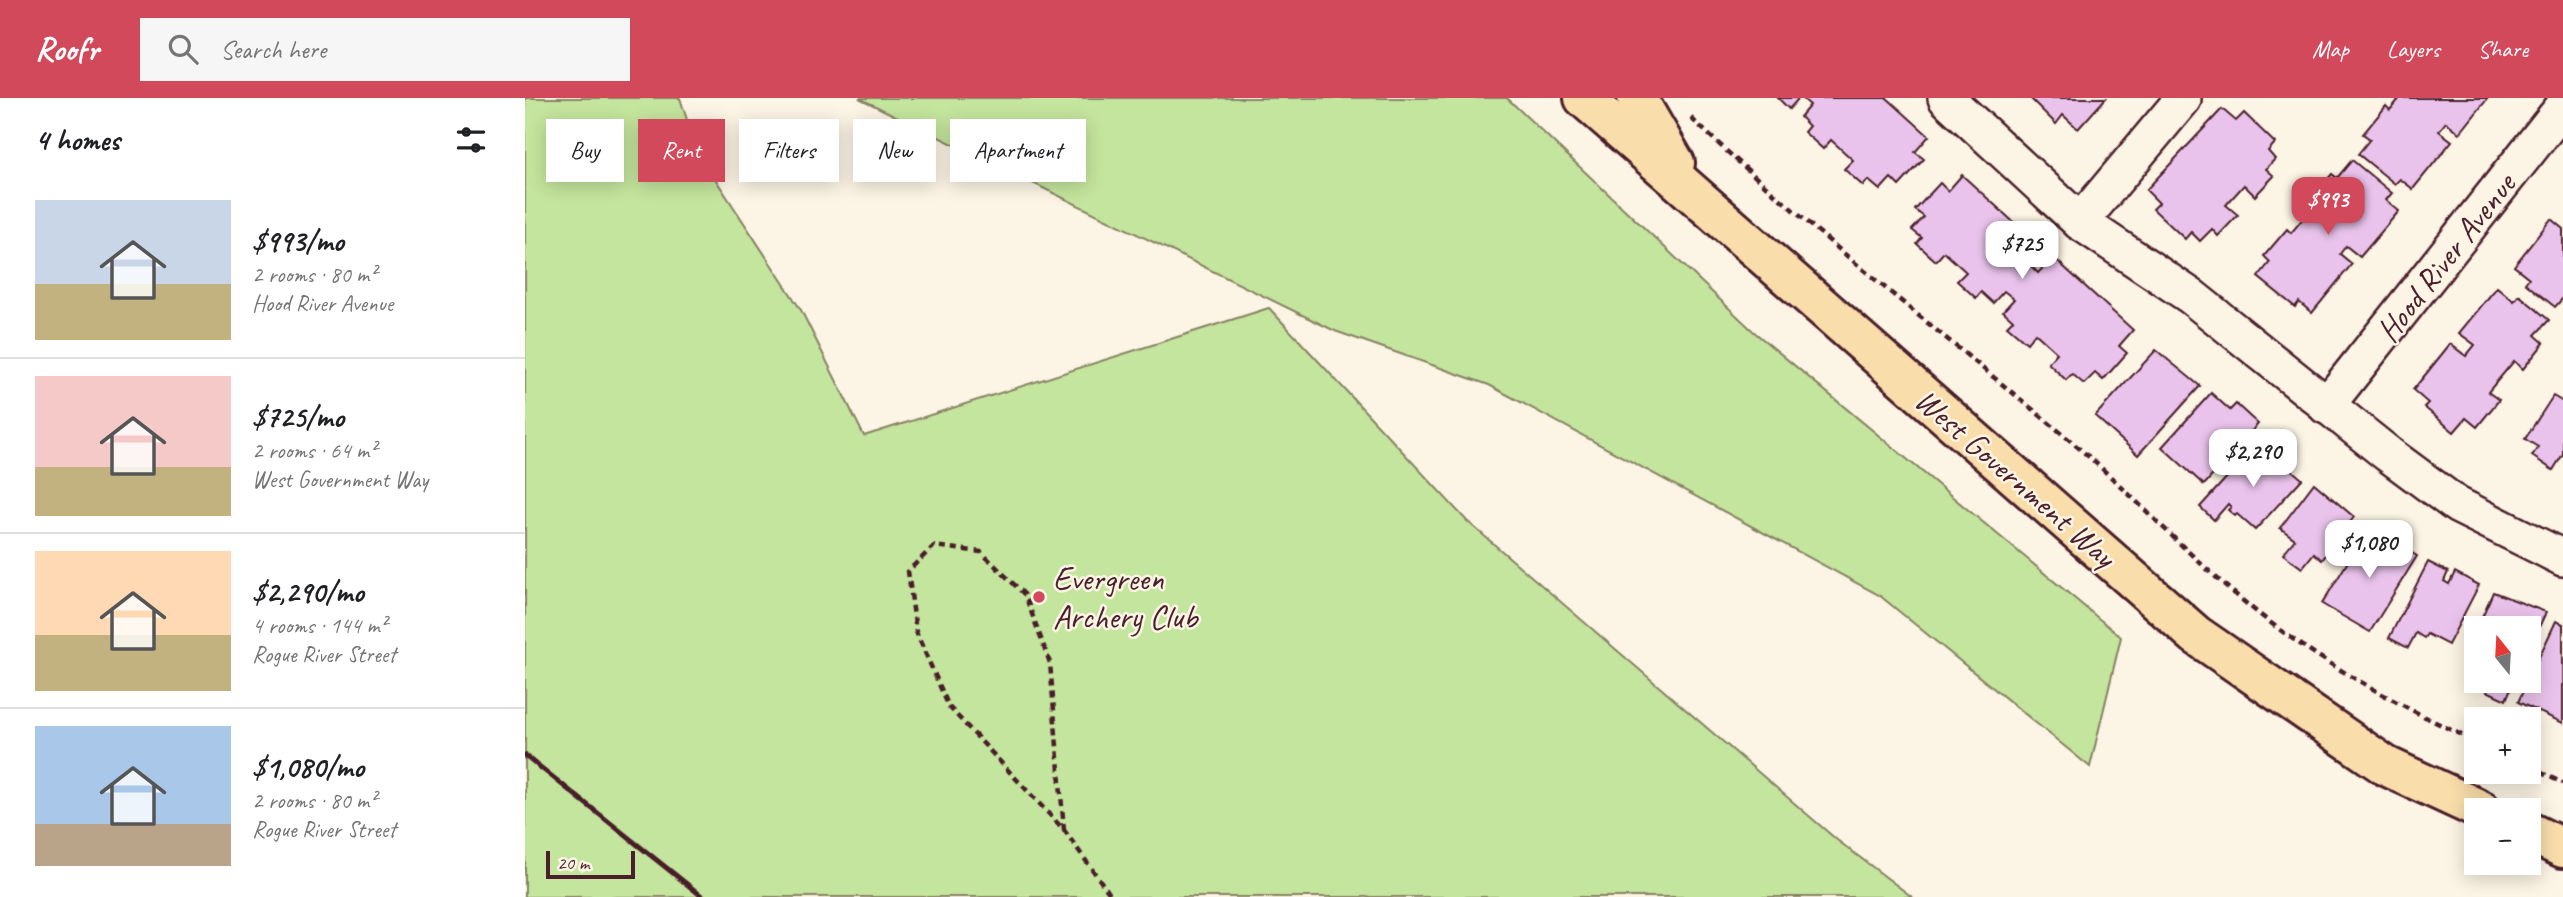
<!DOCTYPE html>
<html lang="en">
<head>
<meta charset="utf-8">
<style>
  body { margin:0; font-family:Caveat,sans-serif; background:#f6f6f6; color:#202124; height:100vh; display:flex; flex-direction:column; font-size:26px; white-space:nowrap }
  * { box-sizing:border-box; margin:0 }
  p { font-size:23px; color:#757577 }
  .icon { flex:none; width:38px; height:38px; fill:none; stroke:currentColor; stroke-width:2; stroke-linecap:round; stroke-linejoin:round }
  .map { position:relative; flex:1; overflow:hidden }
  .sheet { display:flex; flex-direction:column; background:#fff; width:525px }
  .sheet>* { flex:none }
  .guide { position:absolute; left:21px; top:21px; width:665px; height:63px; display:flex; gap:14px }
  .needle { width:46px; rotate:342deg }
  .buttons { position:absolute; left:1939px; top:518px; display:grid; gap:14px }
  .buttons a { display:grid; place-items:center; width:77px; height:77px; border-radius:0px; background:#fff; box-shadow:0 4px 18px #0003; font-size:35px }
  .scale { position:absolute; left:21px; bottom:18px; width:89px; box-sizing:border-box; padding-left:7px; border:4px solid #4a1f2b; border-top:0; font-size:19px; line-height:24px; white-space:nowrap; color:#4a1f2b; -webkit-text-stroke:5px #fcf5e5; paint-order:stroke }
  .price { position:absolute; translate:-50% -60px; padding:0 16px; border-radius:14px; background:#fff; color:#222; font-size:23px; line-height:46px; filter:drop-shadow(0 2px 4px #0008) }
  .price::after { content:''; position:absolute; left:50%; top:42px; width:21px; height:16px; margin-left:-10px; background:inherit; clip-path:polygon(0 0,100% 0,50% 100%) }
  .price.current { background:#d1495b; color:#fff }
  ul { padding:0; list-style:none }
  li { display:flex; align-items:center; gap:21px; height:175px; padding:0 35px }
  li+li { border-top:2px solid #e0e0e0 }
  li span { display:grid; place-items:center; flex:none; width:196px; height:140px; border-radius:0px; color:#555 }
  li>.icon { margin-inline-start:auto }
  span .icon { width:84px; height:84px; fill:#fffc; stroke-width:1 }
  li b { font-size:30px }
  h2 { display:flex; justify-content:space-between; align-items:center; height:84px; padding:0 35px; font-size:30px }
  .pill { padding:0 24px; border-radius:0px; background:#fff; box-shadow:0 4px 18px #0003; font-size:24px; line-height:63px }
  .pill.current { background:#d1495b; color:#fff }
  header { display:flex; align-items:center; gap:42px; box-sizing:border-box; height:98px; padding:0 35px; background:#d1495b; color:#fff }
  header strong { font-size:33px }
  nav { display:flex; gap:38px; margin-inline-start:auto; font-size:24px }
  .search { width:490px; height:63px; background:#f6f6f6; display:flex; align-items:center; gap:18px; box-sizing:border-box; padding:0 24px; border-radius:0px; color:#757577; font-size:26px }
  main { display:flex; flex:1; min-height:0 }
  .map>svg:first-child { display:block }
  .green { fill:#c4e59d; stroke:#878264; stroke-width:2 }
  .building { fill:#eac3ec; stroke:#4a1f2b; stroke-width:2 }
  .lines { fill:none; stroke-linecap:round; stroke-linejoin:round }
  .minor-casing { stroke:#4a1f2b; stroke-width:40 }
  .major-casing { stroke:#4a1f2b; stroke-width:44 }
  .path { stroke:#4a1f2b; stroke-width:4.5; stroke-dasharray:7 5; stroke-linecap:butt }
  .minor { stroke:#fcf5e5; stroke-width:35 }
  .major { stroke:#f9deab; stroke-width:38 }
  .rail { stroke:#4a1f2b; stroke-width:5 }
  .poi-dot { fill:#d1495b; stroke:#fcf5e5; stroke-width:2.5 }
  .labels { text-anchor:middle; stroke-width:5; stroke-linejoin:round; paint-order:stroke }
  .street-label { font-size:33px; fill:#4a1f2b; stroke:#fcf5e5 }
  .poi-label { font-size:33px; fill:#4a1f2b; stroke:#fcf5e5; text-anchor:start }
</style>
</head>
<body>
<header>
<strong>Roofr</strong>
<div class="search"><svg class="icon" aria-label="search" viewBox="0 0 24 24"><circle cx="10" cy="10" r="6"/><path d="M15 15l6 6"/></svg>Search here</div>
<nav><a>Map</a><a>Layers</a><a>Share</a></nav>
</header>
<main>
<section class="sheet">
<h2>4 homes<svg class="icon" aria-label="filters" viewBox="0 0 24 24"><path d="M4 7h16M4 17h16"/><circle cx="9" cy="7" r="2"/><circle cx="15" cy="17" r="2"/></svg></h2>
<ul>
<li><span style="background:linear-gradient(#c9d6e8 60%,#c2b280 0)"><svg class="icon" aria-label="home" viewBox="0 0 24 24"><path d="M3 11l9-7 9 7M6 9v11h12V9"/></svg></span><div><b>$993/mo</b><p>2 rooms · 80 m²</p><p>Hood River Avenue</p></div></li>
<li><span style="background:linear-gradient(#f6c9c9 65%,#c2b280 0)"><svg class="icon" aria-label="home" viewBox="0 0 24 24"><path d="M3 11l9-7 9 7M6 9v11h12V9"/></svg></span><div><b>$725/mo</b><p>2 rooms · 64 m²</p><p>West Government Way</p></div></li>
<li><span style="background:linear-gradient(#ffd9b3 60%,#c2b280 0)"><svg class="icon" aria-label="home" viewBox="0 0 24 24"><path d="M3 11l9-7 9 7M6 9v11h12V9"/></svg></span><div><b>$2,290/mo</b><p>4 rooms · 144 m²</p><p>Rogue River Street</p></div></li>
<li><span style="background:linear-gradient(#a9c7e8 70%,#b9a48a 0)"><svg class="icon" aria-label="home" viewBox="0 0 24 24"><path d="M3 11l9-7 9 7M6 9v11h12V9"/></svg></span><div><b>$1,080/mo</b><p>2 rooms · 80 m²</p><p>Rogue River Street</p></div></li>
</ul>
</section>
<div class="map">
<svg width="2038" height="799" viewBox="0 0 2038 799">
  <rect width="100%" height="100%" fill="#fcf5e5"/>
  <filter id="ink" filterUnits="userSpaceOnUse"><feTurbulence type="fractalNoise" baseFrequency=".0143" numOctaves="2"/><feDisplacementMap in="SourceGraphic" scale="14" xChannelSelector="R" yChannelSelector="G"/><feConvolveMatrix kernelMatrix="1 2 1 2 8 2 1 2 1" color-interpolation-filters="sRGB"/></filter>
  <g filter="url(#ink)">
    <g class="green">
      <polygon points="0,0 155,0 172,53 276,212 339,338 744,210 942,423 1312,742 1387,799 0,799"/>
      <polygon points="334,0 982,0 1228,233 1596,539 1565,669 1354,497 964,287 810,233"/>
    </g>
    <g class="building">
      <polygon points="1253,0 1274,0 1264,11"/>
      <polygon points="1277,0 1362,0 1404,38 1390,54 1399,61 1374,88 1366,80 1355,92 1343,82 1338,88 1319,71 1328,62 1306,42 1298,51 1279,34 1284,28 1275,19 1285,7"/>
      <polygon points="1505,0 1581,0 1553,31 1538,17 1531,26"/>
      <polygon points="1875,0 1963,0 1935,35 1921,24 1914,33 1927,43 1888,91 1875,81 1870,86 1833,56 1845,41 1838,36 1861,8 1865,12"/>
      <polygon points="1697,11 1711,23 1719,15 1750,45 1743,53 1750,61 1741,71 1749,78 1730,98 1719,87 1701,107 1713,117 1693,138 1687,131 1675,143 1666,134 1660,141 1628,111 1634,105 1621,92"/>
      <polygon points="1827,62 1867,95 1861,102 1874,113 1835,159 1821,148 1815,156 1827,166 1787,215 1774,204 1770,209 1733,179 1745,164 1739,158 1762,131 1766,135 1791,105 1786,101 1807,76 1812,80"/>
      <polygon points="1437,77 1518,151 1504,166 1513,175 1528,159 1608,232 1594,248 1602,255 1578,282 1570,275 1559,286 1547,276 1541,282 1523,265 1532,255 1510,235 1502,245 1482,228 1488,222 1478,213 1489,201 1479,193 1468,205 1456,194 1451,200 1432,183 1441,174 1419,154 1411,163 1392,146 1397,140 1387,132 1399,119 1390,112 1415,85 1423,93"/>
      <polygon points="2026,121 2038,131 2038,200 2030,209 2000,185 2004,180 1989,168"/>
      <polygon points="1972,189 1989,203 1994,197 2024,222 2010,237 2019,245 1998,271 1989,263 1963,294 1974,302 1952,329 1941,320 1929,334 1899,309 1903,305 1888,292 1925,246 1941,258 1950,247 1934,235"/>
      <polygon points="1631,252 1675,288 1613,357 1570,318"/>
      <polygon points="1686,295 1705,312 1711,306 1733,326 1679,387 1637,349"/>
      <polygon points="2028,298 2038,304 2038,356 2028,372 2007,358 2013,349 2000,341"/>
      <polygon points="1732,346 1747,359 1740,367 1746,372 1755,362 1777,381 1730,432 1712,416 1710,418 1703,412 1706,409 1703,406 1689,422 1675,409"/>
      <polygon points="1789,385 1829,419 1797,462 1789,455 1777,470 1758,456 1770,441 1755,430"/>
      <polygon points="1844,429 1892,458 1845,534 1797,506"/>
      <polygon points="1903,464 1923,474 1919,483 1924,486 1930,474 1954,487 1923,547 1902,536 1899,540 1891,535 1883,550 1864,540"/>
      <polygon points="1968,494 2021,514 2004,551 2004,530 1952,530"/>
      <polygon points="2031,523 2038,526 2038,625 1993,604"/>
      <polygon points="1951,531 1951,566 1938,560"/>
      <polygon points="1967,583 1989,583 1981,602 1962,593"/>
    </g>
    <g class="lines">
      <defs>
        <g id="minor">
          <polyline points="1421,0 1555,124 1667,199 1863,356 1932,407 2038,460"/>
          <polyline points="1555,124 1658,1"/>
          <polyline points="1801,308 2038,9"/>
        </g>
        <g id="major">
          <polyline points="1059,0 1671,537 1861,668 1956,712"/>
          <polyline points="1112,0 1150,65"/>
          <polyline points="2004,734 2038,750"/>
        </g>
      </defs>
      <use href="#minor" class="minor-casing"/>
      <use href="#major" class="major-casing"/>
      <g class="path">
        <path d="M 1166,20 C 1285,132 1415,234 1541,339 C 1602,390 1655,450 1716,501 C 1785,560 1870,605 1951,644"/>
        <polyline points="2004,669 2038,685"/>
        <polyline points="539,732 525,565 500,497 456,454 409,448 383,473 391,534 424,609 539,732 587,799"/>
      </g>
      <use href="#minor" class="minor"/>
      <use href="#major" class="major"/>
      <polyline class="rail" points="0,657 178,799"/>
    </g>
  </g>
  <circle class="poi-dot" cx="514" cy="499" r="7"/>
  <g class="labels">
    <g class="street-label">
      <text transform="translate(1920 159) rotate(-52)" y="12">Hood River Avenue</text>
      <text transform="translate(1491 379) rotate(41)" y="12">West Government Way</text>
    </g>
    <g class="poi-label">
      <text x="528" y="492">Evergreen<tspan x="528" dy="38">Archery Club</tspan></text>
    </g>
  </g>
</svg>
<div class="buttons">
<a><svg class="needle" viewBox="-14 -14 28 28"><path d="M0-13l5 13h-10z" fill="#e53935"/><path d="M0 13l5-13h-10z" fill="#757577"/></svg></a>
<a>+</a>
<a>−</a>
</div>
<div class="scale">20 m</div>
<b class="price current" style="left:1803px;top:139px">$993</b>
<b class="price" style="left:1497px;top:183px">$725</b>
<b class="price" style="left:1728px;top:391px">$2,290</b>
<b class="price" style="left:1844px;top:482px">$1,080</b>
<div class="guide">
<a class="pill">Buy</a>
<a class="pill current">Rent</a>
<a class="pill">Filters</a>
<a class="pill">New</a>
<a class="pill">Apartment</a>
</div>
</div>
</main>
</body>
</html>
